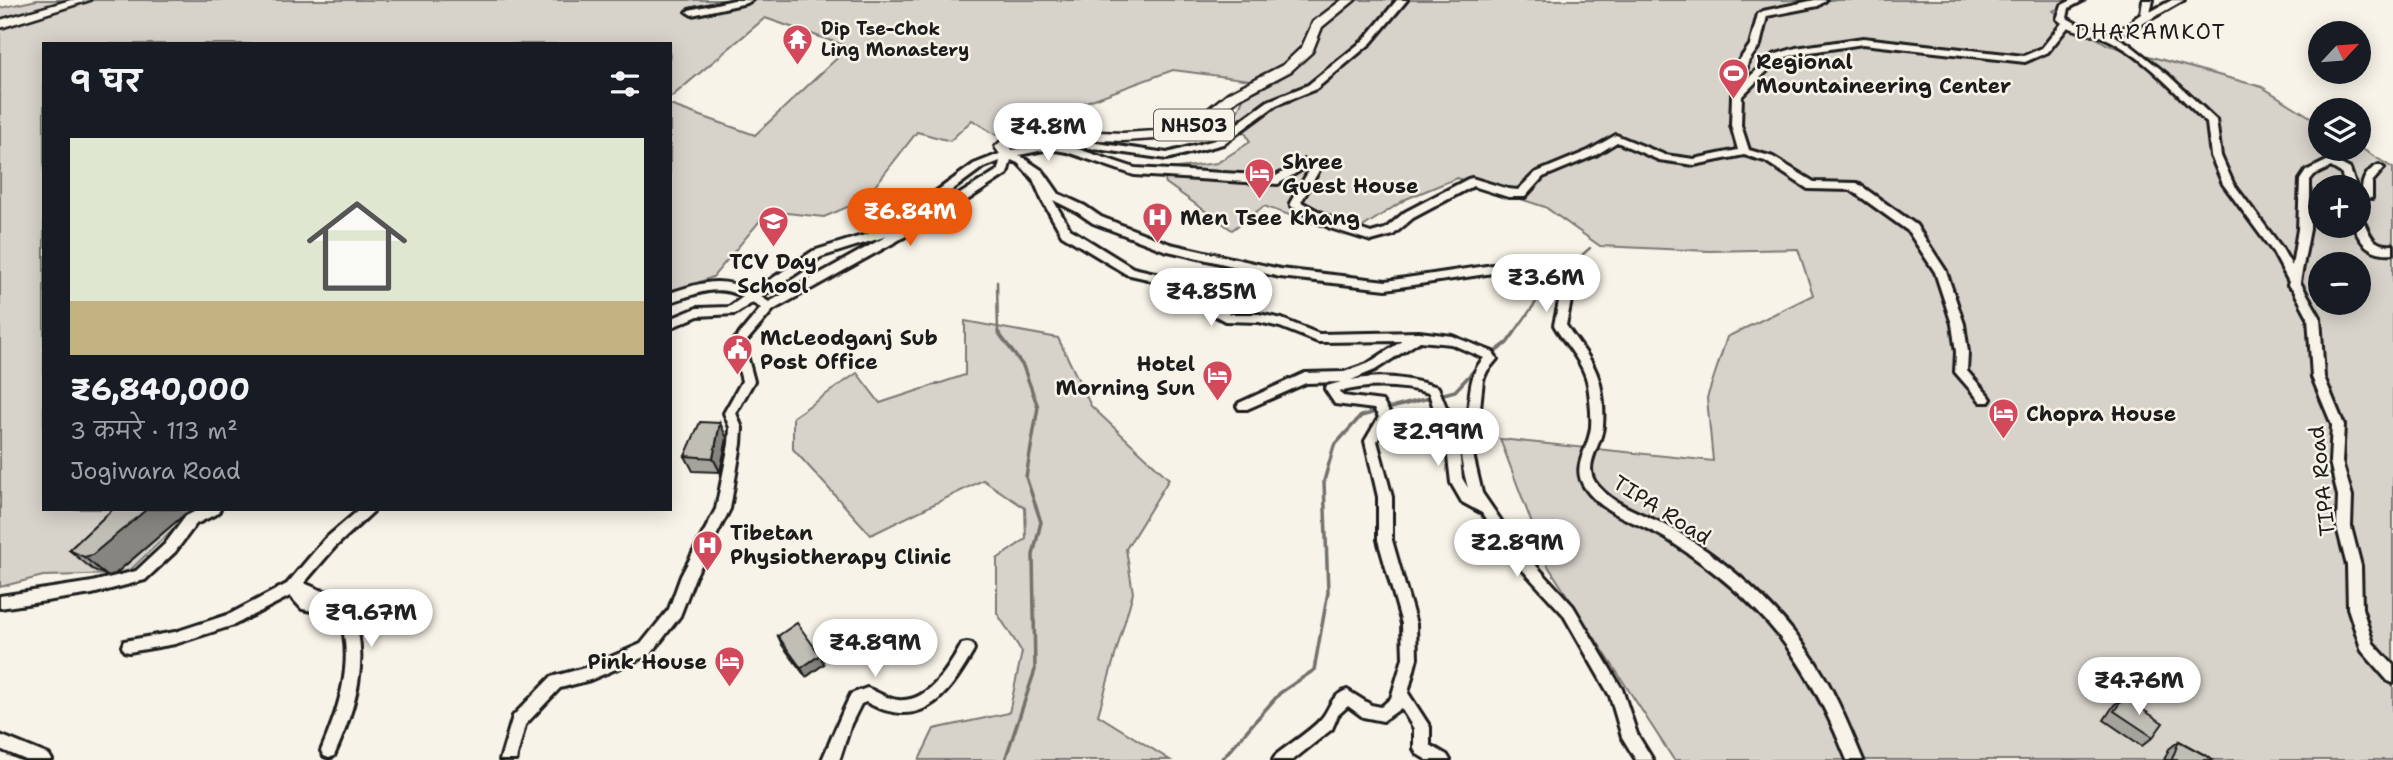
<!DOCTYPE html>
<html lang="hi">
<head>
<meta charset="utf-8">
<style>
  body { margin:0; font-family:"Shantell Sans","Playpen Sans Deva",sans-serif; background:#20242c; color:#f1f3f6; height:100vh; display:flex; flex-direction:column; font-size:26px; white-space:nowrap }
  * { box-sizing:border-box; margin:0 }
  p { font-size:23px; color:#9ea1a6 }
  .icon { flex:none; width:38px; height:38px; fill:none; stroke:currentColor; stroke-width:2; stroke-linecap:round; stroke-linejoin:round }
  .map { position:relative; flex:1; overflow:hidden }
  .panel { position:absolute; left:42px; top:42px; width:630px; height:469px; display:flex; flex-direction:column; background:#171b24; border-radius:0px; box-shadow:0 4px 18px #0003 }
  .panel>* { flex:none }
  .needle { width:46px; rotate:64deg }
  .buttons { position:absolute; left:2308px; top:21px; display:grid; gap:14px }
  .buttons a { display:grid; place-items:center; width:63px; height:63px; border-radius:50%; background:#171b24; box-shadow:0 4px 18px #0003; font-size:35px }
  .price { position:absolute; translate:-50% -60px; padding:0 16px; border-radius:24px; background:#fff; color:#222; font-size:23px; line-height:46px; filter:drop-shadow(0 2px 4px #0008) }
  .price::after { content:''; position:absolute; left:50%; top:42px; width:21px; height:16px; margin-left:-10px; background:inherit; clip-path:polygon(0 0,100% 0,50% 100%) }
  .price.current { background:#ea580c; color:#fff }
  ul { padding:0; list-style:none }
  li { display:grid; align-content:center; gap:14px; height:371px; padding:0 28px }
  li span { display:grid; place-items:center; height:217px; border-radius:0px; color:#555 }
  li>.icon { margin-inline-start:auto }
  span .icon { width:126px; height:126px; fill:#fffc; stroke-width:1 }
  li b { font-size:30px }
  h2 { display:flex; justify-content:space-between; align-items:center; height:84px; padding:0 28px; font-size:30px }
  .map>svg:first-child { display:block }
  .green { fill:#d7d3cb; stroke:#7a7874; stroke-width:2; fill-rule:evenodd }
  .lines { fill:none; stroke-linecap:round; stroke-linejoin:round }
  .stream-far1 { stroke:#72716c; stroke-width:2.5 }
  .stream { stroke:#72716c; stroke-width:3.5 }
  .minor-casing { stroke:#1c1c1c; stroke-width:6 }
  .major-casing { stroke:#1c1c1c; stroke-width:5 }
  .minor { fill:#f7f3e8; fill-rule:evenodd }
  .major { fill:#f7f3e8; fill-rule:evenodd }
  .wall { fill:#a5a39c; stroke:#1c1c1c; stroke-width:2 }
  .shaded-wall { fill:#86857f; stroke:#1c1c1c; stroke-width:2 }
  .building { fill:#c0beb5; stroke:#1c1c1c; stroke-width:2 }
  .labels { text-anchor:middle; stroke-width:5; stroke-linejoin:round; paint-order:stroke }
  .far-poi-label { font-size:18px; font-weight:bold; fill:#1c1c1c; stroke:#f7f3e8; text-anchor:start }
  .shield { fill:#f7f3e8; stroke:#5e5c59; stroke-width:2 }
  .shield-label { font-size:19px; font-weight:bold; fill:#1c1c1c }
  .far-quarter-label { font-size:21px; letter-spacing:2px; fill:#1c1c1c; stroke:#f7f3e8 }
  .poi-label { font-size:21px; font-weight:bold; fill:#1c1c1c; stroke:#f7f3e8; text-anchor:start }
  .street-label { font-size:21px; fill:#1c1c1c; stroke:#f7f3e8 }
</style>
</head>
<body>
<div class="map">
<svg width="2393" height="760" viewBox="0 0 2393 760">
  <rect width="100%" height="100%" fill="#f7f3e8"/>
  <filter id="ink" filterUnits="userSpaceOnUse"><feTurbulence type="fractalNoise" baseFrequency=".0143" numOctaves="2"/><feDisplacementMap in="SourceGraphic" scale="14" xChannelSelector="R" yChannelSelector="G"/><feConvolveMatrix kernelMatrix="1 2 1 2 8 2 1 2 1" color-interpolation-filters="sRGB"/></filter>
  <g filter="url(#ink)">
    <g class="green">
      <path d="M 37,0 L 2077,0 L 2053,11 L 2108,45 L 2262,87 L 2320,123 L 2320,149 L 2359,147 L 2393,168 L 2393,760 L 1674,760 L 1548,566 L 1500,439 L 1713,461 L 1707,398 L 1727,337 L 1813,295 L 1798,249 L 1709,251 L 1600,246 L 1545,207 L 1457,178 L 1406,199 L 1349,236 L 1264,206 L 1232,230 L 1166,183 L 1161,170 L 1217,163 L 1250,142 L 1236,115 L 1251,80 L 1173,70 L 996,135 L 972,120 L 950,141 L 917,132 L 864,200 L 824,217 L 768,211 L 713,277 L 670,293 L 670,105 L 755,135 L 849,47 L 765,18 L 670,98 L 670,44 L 44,44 L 44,509 L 198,509 L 190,513 L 126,574 L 43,576 L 0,587 L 0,8 ZM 2320,187 L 2359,187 L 2359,226 L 2320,226 ZM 2320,264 L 2359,264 L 2359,303 L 2320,303 Z"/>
      <polygon points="965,321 1058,338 1091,406 1169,479 1126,549 1133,593 1098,715 1170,760 919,760 934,729 1009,713 1022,652 997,613 997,559 1026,539 1025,508 983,480 871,535 793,449 793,417 857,373 880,403 965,375"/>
    </g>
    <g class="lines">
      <g class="stream-far1">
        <polyline points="1564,271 1590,248"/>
        <polyline points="997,281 998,333"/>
        <polyline points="1514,333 1549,284"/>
      </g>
      <g class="stream">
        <polyline points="998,332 1023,366 1038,407 1026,477 1041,522 1033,555 1035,670 1005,760"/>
        <polyline points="1495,352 1507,343 1515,332"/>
        <polyline points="1221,760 1280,693 1314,670 1328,592 1324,481 1334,446 1361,416 1455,391 1481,363"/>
      </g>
      <defs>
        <g id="minor">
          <polygon points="734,0 752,0 747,3 692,15 687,12 689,10"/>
          <polygon points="1397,0 1407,0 1371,43 1316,89 1276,105 1223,144 1167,159 1061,144 1056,141 1061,138 1167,153 1215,140 1268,101 1308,85 1365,39"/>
          <path d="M 1815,0 L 1826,0 L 1818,6 L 1767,16 L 1760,45 L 1748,62 L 1744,82 L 1773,55 L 1796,48 L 1863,38 L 2024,56 L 2042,48 L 2062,23 L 2057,19 L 2062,5 L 2072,0 L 2084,0 L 2069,8 L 2067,18 L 2079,25 L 2110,33 L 2129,44 L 2168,75 L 2216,120 L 2221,156 L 2233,183 L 2281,247 L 2292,266 L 2298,229 L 2300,180 L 2306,171 L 2331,159 L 2350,169 L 2356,187 L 2346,187 L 2341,173 L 2331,167 L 2314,175 L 2310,180 L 2310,229 L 2300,282 L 2320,317 L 2324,377 L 2344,425 L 2342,462 L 2352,496 L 2351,527 L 2361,566 L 2362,608 L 2373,643 L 2393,665 L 2393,683 L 2388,681 L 2362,651 L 2348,608 L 2347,566 L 2337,527 L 2338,496 L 2330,462 L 2332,425 L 2312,377 L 2308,317 L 2293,289 L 2288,285 L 2289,282 L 2273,252 L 2223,184 L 2211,156 L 2207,123 C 2176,94 2145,56 2105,38 C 2094,33 2080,33 2068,27 L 2048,52 L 2025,62 L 1863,44 L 1797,54 L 1779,59 L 1742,96 L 1741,125 L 1749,150 L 1773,157 L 1814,182 L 1857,183 L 1916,225 L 1946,271 L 1964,324 L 1968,352 L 1967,371 L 1989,396 L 1991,399 L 1989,402 L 1981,402 L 1955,372 L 1956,352 L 1952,324 L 1935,272 L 1908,231 L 1851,190 L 1808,189 L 1765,161 L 1744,155 L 1694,165 L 1659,160 L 1617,142 L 1596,155 L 1543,177 L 1525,197 L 1508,197 L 1473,186 L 1413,218 L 1393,235 L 1371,241 L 1330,228 L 1291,206 L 1290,203 L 1310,169 L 1306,167 L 1278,184 L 1134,175 L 1067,152 L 1049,149 L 1019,155 L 1043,171 L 1059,194 L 1085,206 L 1101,217 L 1170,244 L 1280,269 L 1386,281 L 1513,262 L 1559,269 L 1574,286 L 1566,325 C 1578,344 1595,361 1600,384 C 1603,397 1604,413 1603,426 C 1602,445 1583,464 1595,482 C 1613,508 1651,515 1676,531 C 1738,568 1792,619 1828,683 C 1841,707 1852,734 1863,760 L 1847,760 C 1806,657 1763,602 1670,541 C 1643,523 1604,516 1585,488 C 1570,466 1589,450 1591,427 C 1592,414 1590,398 1588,385 C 1584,362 1565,345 1554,325 L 1562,287 L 1552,276 L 1513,270 L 1386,289 L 1280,277 L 1164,250 L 1093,223 L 1077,212 L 1053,200 L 1070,229 L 1133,268 L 1155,273 L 1231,314 L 1259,314 L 1282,319 L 1319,334 L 1419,332 L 1452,336 L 1493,352 L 1497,359 L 1487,371 L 1483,380 L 1479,417 L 1473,436 L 1474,459 L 1482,493 L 1519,547 L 1573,606 L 1622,689 L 1637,734 L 1653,760 L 1636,760 L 1622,737 L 1610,696 L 1563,614 L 1509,555 L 1482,513 L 1462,502 L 1451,483 L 1444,422 L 1434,409 L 1429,393 C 1399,385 1370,384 1339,392 L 1343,396 L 1382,401 L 1392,417 L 1377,441 L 1392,497 L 1392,540 L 1416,624 L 1417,658 L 1408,693 L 1430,727 L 1430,745 L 1447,755 L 1450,760 L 1427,760 L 1417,754 L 1414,749 L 1414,729 L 1401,708 L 1383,721 L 1363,717 L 1348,706 L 1338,715 L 1332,729 L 1293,760 L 1273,760 L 1276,755 C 1288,745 1312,730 1321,719 C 1331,708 1329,697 1347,690 L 1371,705 L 1381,707 L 1391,698 L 1403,658 L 1402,624 L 1378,540 L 1378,497 L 1365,441 L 1379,417 L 1374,409 L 1335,404 L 1325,389 L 1327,386 L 1341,382 L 1306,383 L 1247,409 L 1239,409 L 1237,406 L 1239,403 L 1305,373 L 1344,372 L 1367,364 L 1402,341 L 1318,342 L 1280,327 L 1259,322 L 1225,321 L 1148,279 L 1126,274 L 1062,235 L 1043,202 L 1033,179 L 1018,163 L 1011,160 L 1007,174 L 949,212 L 773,310 L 744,344 L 754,381 L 736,413 L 742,428 L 741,444 L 730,509 L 695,577 L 680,616 L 651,654 L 590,680 L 560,688 L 525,725 L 516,760 L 500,760 L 513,716 L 551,677 L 588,667 L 641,644 L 669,609 L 681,576 L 716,509 L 729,444 L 730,428 L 724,413 L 742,381 L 732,343 L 761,308 L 752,303 L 735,314 L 698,316 L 670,328 L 670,319 L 697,308 L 729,307 L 743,297 C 716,283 697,294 670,302 L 670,293 C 701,283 721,275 752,292 L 813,251 L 884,229 L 974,164 L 1007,151 L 1049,143 L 1072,147 L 1135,168 L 1276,176 L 1305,160 L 1320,165 L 1321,167 L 1301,202 L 1338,222 L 1371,233 L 1385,229 L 1405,212 L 1468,179 L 1472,178 L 1508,189 L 1518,190 L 1535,173 L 1588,151 L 1616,135 L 1665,155 L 1694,159 L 1738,150 L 1731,125 L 1732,95 L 1738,62 L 1750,45 L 1758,14 L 1763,11 ZM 1000,161 L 998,170 L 941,206 L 898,230 L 982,168 ZM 887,236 L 769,302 L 761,297 L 821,257 ZM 1420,341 L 1451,344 L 1484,358 C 1468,375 1471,395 1467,416 C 1465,423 1461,430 1461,438 C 1459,455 1464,472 1468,488 L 1462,478 L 1456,420 L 1446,407 L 1438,387 C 1409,378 1381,374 1351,380 L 1375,370 Z"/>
          <polygon points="2143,0 2153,0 2150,12 2172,0 2184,0 2128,32 2122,32 2122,28 2134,21 2135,18 2141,14"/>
          <path d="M 2379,165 L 2384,168 L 2372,182 L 2372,198 L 2359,197 L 2359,189 L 2362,190 C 2362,179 2368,169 2379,165 Z"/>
          <path d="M 2359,219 L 2363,220 C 2370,236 2374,247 2393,245 L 2393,253 C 2373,255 2360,245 2354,226 L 2359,226 Z"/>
          <polygon points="200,509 220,509 218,513 196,524 175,552 145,580 92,594 0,608 0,596 92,582 136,571 165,544 186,516"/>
          <path d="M 360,509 L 376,509 L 335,547 L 304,583 L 320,590 L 375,603 L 380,605 L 382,609 L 380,613 L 375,615 L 347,609 L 351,611 C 372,657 354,712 334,756 L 329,758 L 324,756 L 321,751 C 338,711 355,662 340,619 L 329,614 L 302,609 L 290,596 L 234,625 L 175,644 L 129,652 L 124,651 L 122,646 L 124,641 L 175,632 L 230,614 L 287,584 L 325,539 Z"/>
          <path d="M 967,643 L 972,644 L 974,649 L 972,654 C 946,699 920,731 866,702 L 861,704 L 851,724 L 840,758 L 839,760 L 822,760 C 832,738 840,716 851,694 L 867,688 C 878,692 887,699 898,700 C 929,703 949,667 962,644 Z"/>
          <polygon points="0,735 49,755 52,760 26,760 0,749"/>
        </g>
        <g id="major">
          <polygon points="71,0 90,0 0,28 0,20"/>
          <polygon points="1342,0 1355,0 1322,27 1312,52 1291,71 1238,99 1204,127 1156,139 1123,141 1051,138 1011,146 1010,148 1014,154 1007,158 1002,157 995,147 1002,140 1051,130 1123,133 1156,131 1194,121 1228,93 1283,65 1302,47 1313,22"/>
        </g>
      </defs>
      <use href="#minor" class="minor-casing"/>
      <use href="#major" class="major-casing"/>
      <use href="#minor" class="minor"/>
      <use href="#major" class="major"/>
    </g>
    <g class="wall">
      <polygon points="727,438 720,472 693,471 685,456"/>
      <polygon points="113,509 194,509 185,514 115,574 107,576 92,569 69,550"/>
      <polygon points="778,636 824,664 806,677 782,645"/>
      <polygon points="2124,697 2153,737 2142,746 2104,720 2114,705"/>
      <polygon points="2179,741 2214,760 2164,760 2169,749"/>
    </g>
    <g class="shaded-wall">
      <polygon points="720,423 727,438 720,472 713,458"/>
      <polygon points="147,509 194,509 185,514 115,574 107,576 84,557"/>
      <polygon points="820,655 824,664 806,677 801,668"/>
    </g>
    <g class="building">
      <polygon points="700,422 720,423 713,458 685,456"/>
      <polygon points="113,509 147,509 92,555 84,557 69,550"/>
      <polygon points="797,623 820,655 801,668 778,636"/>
      <polygon points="2124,697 2163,723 2153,737 2114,711"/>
      <polygon points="2179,741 2214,760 2173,760 2172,759"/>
    </g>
  </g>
  <defs>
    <symbol id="temple-pin" viewBox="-11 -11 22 30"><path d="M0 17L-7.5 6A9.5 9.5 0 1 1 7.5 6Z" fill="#d1495b" stroke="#f7f3e8"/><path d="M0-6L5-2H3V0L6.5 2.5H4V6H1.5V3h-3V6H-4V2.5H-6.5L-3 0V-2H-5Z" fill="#fff"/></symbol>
    <symbol id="stadium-pin" viewBox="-11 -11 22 30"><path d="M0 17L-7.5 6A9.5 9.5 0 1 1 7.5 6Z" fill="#d1495b" stroke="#f7f3e8"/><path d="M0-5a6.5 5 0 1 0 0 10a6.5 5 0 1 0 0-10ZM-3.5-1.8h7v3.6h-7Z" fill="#fff"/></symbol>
    <symbol id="hotel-pin" viewBox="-11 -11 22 30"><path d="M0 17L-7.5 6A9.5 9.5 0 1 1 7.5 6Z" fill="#d1495b" stroke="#f7f3e8"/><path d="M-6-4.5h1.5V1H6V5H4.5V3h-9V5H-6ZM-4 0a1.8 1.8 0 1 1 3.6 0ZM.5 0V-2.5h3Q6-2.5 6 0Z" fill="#fff"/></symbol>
    <symbol id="hospital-pin" viewBox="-11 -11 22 30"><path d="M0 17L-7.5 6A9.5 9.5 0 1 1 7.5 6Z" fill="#d1495b" stroke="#f7f3e8"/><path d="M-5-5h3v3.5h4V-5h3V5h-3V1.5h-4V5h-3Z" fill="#fff"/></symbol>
    <symbol id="school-pin" viewBox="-11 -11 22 30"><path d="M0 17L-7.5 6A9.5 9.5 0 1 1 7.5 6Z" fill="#d1495b" stroke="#f7f3e8"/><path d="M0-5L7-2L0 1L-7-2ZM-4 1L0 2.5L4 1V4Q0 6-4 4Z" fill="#fff"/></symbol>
    <symbol id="civic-pin" viewBox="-11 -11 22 30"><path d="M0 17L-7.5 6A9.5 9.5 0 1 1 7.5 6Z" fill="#d1495b" stroke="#f7f3e8"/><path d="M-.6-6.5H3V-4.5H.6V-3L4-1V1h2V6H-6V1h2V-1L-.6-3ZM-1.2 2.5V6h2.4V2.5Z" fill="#fff"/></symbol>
  </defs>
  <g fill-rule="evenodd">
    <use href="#temple-pin" x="780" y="22" width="35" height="47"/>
    <use href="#stadium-pin" x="1716" y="56" width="35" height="47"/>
    <use href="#hotel-pin" x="1242" y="156" width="35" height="47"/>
    <use href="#hospital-pin" x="1140" y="200" width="35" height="47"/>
    <use href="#school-pin" x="756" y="204" width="35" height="47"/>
    <use href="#civic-pin" x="720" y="332" width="35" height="47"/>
    <use href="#hotel-pin" x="1200" y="358" width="35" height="47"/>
    <use href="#hotel-pin" x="1986" y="396" width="35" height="47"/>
    <use href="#hospital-pin" x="690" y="528" width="35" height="47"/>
    <use href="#hotel-pin" x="712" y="644" width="35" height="47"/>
  </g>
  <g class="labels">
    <g class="far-poi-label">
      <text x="821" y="35">Dip Tse-Chok<tspan x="821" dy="21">Ling Monastery</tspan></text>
    </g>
    <rect class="shield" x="1154" y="109.5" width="80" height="31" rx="5"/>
    <g class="shield-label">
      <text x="1194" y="132">NH503</text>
    </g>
    <g class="far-quarter-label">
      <text x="2151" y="39">DHARAMKOT</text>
    </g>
    <g class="poi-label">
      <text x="1756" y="69">Regional<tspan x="1756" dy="24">Mountaineering Center</tspan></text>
      <text x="1282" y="169">Shree<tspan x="1282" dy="24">Guest House</tspan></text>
      <text x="1180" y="225">Men Tsee Khang</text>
      <text x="773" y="269" text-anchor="middle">TCV Day<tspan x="773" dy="24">School</tspan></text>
      <text x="760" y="345">McLeodganj Sub<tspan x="760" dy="24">Post Office</tspan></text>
      <text x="1195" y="371" text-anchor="end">Hotel<tspan x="1195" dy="24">Morning Sun</tspan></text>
      <text x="2026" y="421">Chopra House</text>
      <text x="730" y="540">Tibetan<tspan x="730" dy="24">Physiotherapy Clinic</tspan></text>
      <text x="707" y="669" text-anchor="end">Pink House</text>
    </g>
    <g class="street-label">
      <text transform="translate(2322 481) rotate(-96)" y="7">TIPA Road</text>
      <text transform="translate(1662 510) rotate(32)" y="7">TIPA Road</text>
    </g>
  </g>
</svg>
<div class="buttons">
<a><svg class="needle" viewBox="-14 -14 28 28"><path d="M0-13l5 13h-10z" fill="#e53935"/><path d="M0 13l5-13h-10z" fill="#9ea1a6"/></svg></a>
<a><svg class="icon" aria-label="layers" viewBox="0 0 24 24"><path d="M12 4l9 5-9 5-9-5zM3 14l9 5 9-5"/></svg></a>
<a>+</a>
<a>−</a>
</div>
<b class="price" style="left:1048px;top:163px">₹4.8M</b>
<b class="price current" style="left:910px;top:248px">₹6.84M</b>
<b class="price" style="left:1546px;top:314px">₹3.6M</b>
<b class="price" style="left:1211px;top:328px">₹4.85M</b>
<b class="price" style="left:1438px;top:468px">₹2.99M</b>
<b class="price" style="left:1517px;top:579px">₹2.89M</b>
<b class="price" style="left:371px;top:649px">₹9.67M</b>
<b class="price" style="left:875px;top:679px">₹4.89M</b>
<b class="price" style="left:2139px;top:717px">₹4.76M</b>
<section class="panel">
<h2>9 घर<svg class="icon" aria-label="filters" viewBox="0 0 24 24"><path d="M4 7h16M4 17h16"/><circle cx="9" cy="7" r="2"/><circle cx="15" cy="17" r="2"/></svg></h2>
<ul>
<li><span style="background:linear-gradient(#dfe7d0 75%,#c2b280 0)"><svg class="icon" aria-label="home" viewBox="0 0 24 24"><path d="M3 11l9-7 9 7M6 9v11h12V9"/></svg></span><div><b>₹6,840,000</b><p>3 कमरे · 113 m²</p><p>Jogiwara Road</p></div></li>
</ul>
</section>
</div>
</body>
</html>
